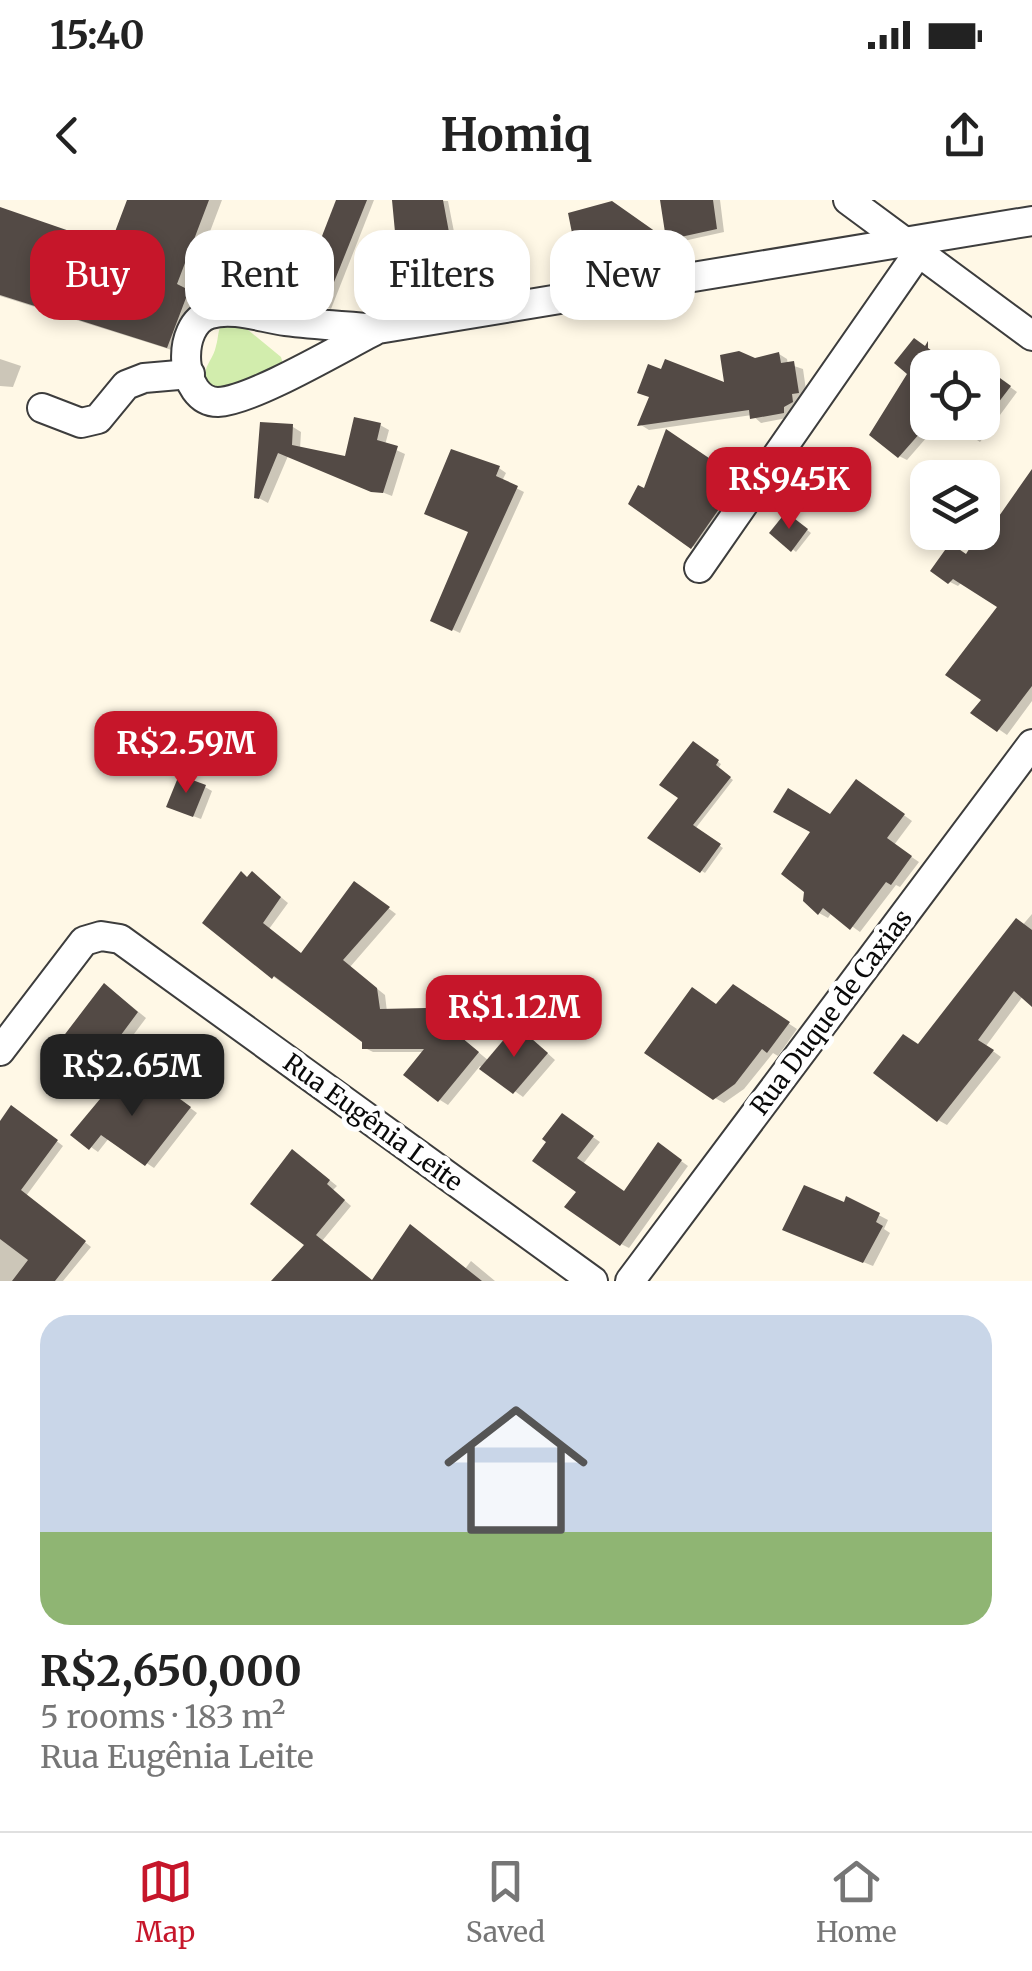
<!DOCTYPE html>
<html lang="en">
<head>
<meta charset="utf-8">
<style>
  body { margin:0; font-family:Merriweather,serif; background:#f6f6f6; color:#222; height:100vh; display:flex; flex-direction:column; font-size:38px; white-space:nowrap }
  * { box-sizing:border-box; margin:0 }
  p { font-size:32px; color:#767676 }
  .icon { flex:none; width:55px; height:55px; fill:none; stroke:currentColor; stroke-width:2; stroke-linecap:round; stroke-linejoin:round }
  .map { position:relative; height:1081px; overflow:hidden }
  .sheet { display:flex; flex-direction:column; background:#fff; flex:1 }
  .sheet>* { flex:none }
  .hud { position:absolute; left:30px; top:30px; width:972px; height:90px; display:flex; gap:20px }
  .controls { position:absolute; left:910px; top:150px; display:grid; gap:20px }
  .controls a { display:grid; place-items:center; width:90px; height:90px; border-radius:20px; background:#fff; box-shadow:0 5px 15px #0003; font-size:50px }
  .price { position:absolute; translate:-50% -85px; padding:0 22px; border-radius:20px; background:#c6162a; color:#fff; font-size:32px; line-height:65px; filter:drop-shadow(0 2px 5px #0008) }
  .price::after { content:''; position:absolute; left:50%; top:60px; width:30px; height:22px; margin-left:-15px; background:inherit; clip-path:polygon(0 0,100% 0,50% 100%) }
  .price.current { background:#222; color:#fff }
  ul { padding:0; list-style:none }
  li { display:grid; align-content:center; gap:20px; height:530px; padding:0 40px }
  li+li { border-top:2px solid #e0e0e0 }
  li span { display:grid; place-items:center; height:310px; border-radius:30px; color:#555 }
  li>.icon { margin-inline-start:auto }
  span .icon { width:180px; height:180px; fill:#fffc; stroke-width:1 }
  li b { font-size:42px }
  .pill { padding:0 35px; border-radius:30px; background:#fff; box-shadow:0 5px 15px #0003; font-size:35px; line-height:90px }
  .pill.current { background:#c6162a; color:#fff }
  .status { display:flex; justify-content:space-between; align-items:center; height:70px; padding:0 50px; background:#fff; direction:ltr }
  .status svg { height:28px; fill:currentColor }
  header { display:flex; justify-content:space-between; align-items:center; height:130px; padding:0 40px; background:#fff; font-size:45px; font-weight:700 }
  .dock { display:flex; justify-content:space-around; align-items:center; height:140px; border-top:2px solid #e0e0e0; background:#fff; font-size:28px; color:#767676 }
  .dock a { display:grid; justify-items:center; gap:5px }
  .dock .current { color:#c6162a }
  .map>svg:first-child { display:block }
  .green { fill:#d2edad }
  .shadow { fill:#0003 }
  .building { fill:#534a45 }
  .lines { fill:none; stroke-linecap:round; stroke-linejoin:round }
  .minor-casing { stroke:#3d3d3d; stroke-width:32 }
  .minor { stroke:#fff; stroke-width:28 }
  .labels { text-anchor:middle; stroke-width:10; stroke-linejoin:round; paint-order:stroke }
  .street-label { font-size:25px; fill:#0a0a0a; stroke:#fff }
</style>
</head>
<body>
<div class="status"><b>15:40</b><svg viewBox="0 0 49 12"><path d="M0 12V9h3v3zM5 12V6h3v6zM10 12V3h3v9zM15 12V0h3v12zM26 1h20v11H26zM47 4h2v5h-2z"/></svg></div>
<header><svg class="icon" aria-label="back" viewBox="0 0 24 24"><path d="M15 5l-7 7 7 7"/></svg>Homiq<svg class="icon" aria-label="share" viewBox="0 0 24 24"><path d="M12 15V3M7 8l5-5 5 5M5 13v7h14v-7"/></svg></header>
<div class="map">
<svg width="1032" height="1081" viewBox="0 0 1032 1081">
  <rect width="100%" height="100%" fill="#fff8e6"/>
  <path class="green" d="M 223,122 L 242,125 L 281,157 L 283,164 L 238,194 L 209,185 C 199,168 213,162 216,146 C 219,136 217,131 223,122 Z"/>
  <g class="shadow">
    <polygon points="130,0 222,0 187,92 199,99 178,152 0,96 0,10 111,48"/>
    <polygon points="339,0 374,0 331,109 307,100"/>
    <polygon points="394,0 448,1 462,73 442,76 434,70 423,72 416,68 410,33 398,31"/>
    <polygon points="663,0 720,0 724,32 679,42 671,38"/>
    <polygon points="622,10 671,45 643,51 646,73 592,81 583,76"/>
    <polygon points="505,48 515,54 518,89 482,96 473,91"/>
    <polygon points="779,154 787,159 788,164 803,169 807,197 800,198 801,207 792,217 761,223 752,215 649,230 641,225 727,186 755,161"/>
    <polygon points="0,159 21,166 13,187 0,186"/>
    <polygon points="980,165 1017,192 980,242 950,222 982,222 982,168 978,168"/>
    <polygon points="928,168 928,222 940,222 907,260 899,256 910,174"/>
    <polygon points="263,225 293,227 301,232 300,249 347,259 380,225 389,230 385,245 405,254 392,296 288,256 268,303 257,297"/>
    <polygon points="675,237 746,286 701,351 693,346 645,291"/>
    <polygon points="499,268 506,273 502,281 524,292 460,433 441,424"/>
    <polygon points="1032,273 1032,501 1007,535 974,512 985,499 1000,407 962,382 958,386 950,382 967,357 977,352"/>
    <polygon points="791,317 811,333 796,352 772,332"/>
    <polygon points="693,544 721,564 718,569 733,580 695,629 723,648 705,673 651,637 682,598"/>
    <polygon points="205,587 212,591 201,619 177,610"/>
    <polygon points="865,587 912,621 894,645 919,662 900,687 896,685 860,732 832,712 828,718 819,713 806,700 831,617"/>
    <polygon points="253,674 288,703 269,729 302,755 363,689 396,714 350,767 385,795 387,812 435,816 489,861 525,833 555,860 523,897 480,866 448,905 440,900 407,874 425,852 373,852 365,848 364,841 274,777 205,722"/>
    <polygon points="1032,714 1032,804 1023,796 986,846 1001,857 947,925 938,920 919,847"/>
    <polygon points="114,792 146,818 125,846 137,855 120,878 160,899 173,895 197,913 154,968 109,938 98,952 91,947 117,882 108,877"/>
    <polygon points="742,793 797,829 778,856 773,853 744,889 724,903 715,898 717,807"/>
    <polygon points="19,912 63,946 26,996 91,1047 63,1081 0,1081 0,925"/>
    <polygon points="570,921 600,942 583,964 625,994 666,950 688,966 629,1048 621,1044 580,991"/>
    <polygon points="301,957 337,986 333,990 351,1006 322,1041 371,1081 296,1081 308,1044"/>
    <polygon points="848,999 888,1020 884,1029 890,1033 873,1066 794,1034 845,1005"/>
    <polygon points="471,1061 495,1081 374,1081 465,1069"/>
  </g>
  <g class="building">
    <polygon points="127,0 209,0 177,84 189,90 167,148 0,95 0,7 110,45"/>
    <polygon points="336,0 367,0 324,107 320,107 298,98"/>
    <polygon points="392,0 443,0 456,70 432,73 430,67 414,69 407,30 395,32"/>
    <polygon points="660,0 713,0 717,29 635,47 638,68 581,78 568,13 612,1 666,39"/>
    <polygon points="506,46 510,85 470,92 467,51"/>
    <polygon points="914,138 925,146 928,141 928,148 955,168 928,168 928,224 898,258 869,235 907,174 894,163"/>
    <polygon points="739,151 755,158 779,152 781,163 794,161 799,193 792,194 793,202 784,207 784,213 750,219 749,210 637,226 649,197 637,193 648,164 661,169 665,159 724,182 720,155"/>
    <polygon points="982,165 1011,186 982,224"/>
    <polygon points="354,217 381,223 377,240 398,246 383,293 371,292 278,253 259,299 254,298 260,222 293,224 292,245 345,256"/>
    <polygon points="666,229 740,279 691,349 628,304 638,285 644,288"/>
    <polygon points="451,249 500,266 496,276 518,286 452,431 430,421 468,332 424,314"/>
    <polygon points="1032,269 1032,486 997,532 970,513 981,500 945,475 997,407 953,379 948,384 930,371 950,343 966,354 971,346 976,349"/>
    <polygon points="786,312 808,329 791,352 769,333"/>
    <polygon points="693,541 719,560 716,565 731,577 693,625 721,644 700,673 647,638 678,598 659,585"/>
    <polygon points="179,575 206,585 193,617 166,607"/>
    <polygon points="856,579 905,614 887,638 912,656 891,685 886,682 850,730 823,708 818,715 803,701 804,692 781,674 810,632 773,612 788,588 830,614"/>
    <polygon points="241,671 247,677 252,671 281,697 263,723 301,753 354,681 390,707 343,760 377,788 380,809 426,808 479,852 438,902 403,875 424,849 362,849 362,842 274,776 272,779 202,723"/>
    <polygon points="1016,718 1032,730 1032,807 1014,791 978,840 994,850 937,922 873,873 903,834 918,844"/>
    <polygon points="104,783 138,812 118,839 129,848 107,879 59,842"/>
    <polygon points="733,784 790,822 767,853 762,849 735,884 713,900 644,853 692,787 716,804"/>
    <polygon points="516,825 548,853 513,894 479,869"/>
    <polygon points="120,875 159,896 165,888 191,907 145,966 101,935 89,950 70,935"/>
    <polygon points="11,905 58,940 21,990 86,1041 55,1081 12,1081 28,1060 0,1039 0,921"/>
    <polygon points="562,913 594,936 577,958 624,991 658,942 682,960 620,1046 564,1007 576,992 532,961 546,942 542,939"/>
    <polygon points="292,949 330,980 327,984 345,1000 316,1035 372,1080 410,1024 482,1081 271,1081 304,1045 250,1004"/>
    <polygon points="804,985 844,1002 846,996 880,1013 876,1022 883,1026 863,1063 782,1030"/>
  </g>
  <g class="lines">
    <defs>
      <g id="minor">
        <polyline points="848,0 1032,136"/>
        <path d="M 378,129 C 344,146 252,201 218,202 C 179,202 175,124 210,114 C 234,107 262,118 286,121 C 317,125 348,126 378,129 L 1032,21"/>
        <polyline points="42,208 81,223 98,219 126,185 144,178 190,174"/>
        <polyline points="699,368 918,53"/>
        <polyline points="0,851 84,741 101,736 120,739 593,1081"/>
        <polyline points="630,1081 1032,544"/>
      </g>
    </defs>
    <use href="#minor" class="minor-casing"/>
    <use href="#minor" class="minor"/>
  </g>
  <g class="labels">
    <g class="street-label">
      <text transform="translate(831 812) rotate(-53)" y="9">Rua Duque de Caxias</text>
      <text transform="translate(373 922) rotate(36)" y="9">Rua Eugênia Leite</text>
    </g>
  </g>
</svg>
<div class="controls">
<a><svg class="icon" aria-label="locate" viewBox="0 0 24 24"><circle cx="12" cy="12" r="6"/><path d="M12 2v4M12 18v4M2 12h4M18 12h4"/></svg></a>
<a><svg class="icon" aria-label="layers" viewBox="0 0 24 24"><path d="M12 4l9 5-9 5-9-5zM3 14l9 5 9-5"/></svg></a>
</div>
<b class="price" style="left:789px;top:332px">R$945K</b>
<b class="price" style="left:186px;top:596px">R$2.59M</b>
<b class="price" style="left:514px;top:860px">R$1.12M</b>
<b class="price current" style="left:132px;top:919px">R$2.65M</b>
<div class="hud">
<a class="pill current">Buy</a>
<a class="pill">Rent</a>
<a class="pill">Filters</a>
<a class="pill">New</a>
</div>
</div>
<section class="sheet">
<ul>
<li><span style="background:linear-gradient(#c9d6e8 70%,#8fb573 0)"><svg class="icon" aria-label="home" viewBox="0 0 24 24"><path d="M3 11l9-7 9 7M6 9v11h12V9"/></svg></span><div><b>R$2,650,000</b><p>5 rooms · 183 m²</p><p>Rua Eugênia Leite</p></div></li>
</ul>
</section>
<nav class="dock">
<a class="current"><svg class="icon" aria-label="map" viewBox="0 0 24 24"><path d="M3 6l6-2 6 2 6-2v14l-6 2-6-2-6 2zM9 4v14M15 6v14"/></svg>Map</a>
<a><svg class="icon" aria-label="saved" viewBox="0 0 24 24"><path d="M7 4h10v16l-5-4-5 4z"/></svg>Saved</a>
<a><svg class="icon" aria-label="home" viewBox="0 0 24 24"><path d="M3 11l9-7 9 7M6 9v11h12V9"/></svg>Home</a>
</nav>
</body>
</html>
